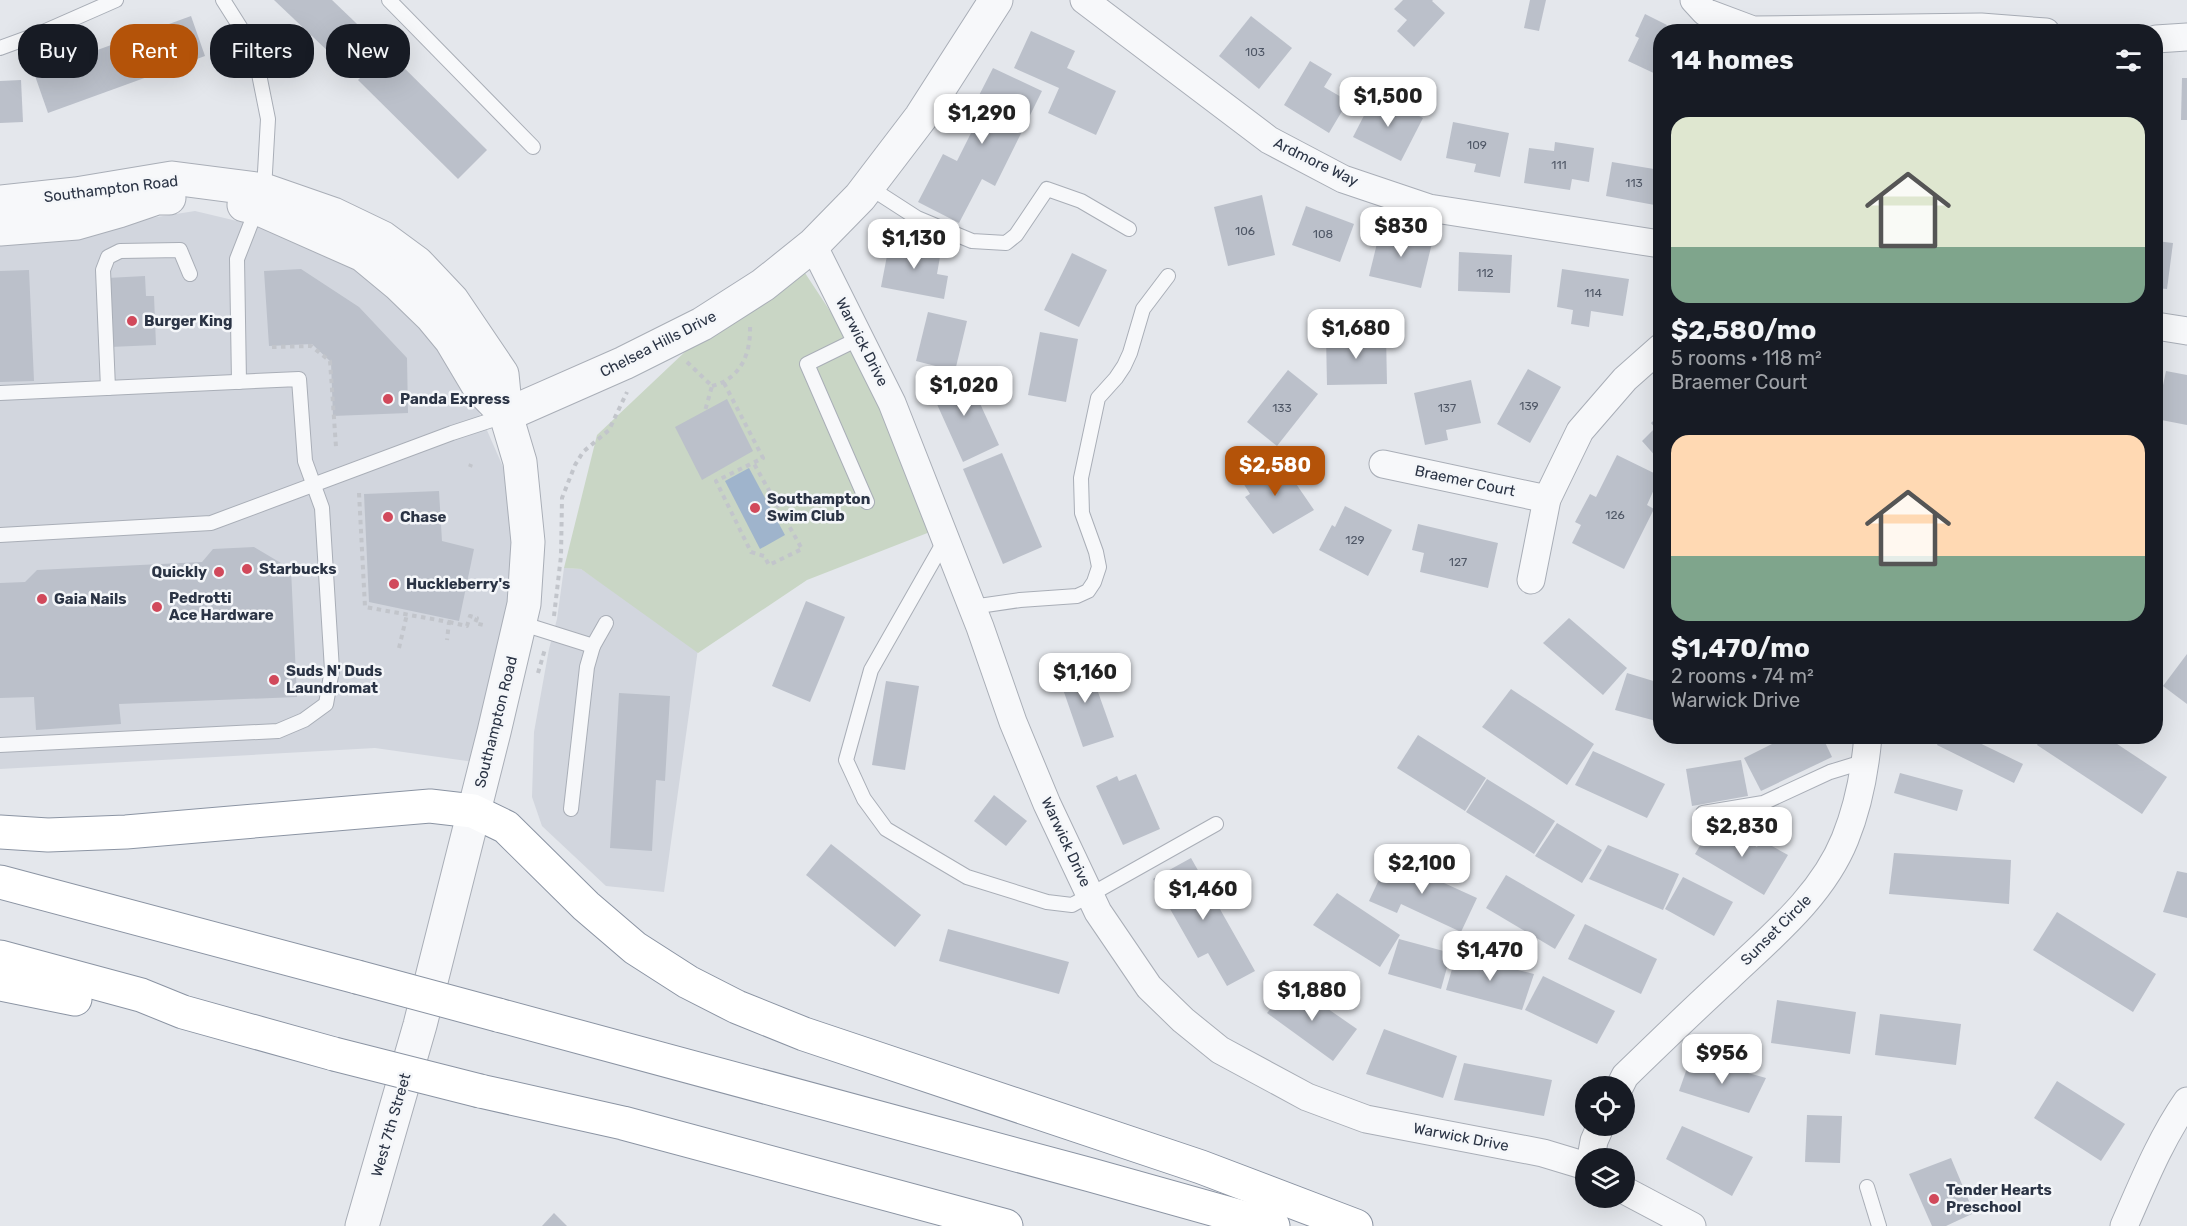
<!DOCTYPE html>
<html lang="en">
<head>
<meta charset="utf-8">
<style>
  body { margin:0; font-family:Rubik,sans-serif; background:#242831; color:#f1f3f6; height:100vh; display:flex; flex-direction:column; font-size:22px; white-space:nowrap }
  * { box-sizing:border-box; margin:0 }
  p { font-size:20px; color:#9ea1a6 }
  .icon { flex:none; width:33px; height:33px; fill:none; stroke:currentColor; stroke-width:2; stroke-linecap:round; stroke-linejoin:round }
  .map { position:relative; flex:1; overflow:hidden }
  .sheet { position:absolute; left:1653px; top:24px; width:510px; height:720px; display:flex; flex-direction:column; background:#171b24; border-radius:24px; box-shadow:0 6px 24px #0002 }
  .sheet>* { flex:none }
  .hud { position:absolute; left:18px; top:24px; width:570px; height:54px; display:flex; gap:12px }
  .controls { position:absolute; left:1575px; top:1076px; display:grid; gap:12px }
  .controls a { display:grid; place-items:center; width:60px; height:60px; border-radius:50%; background:#171b24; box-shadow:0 6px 24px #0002; font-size:30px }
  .price { position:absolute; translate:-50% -51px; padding:0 14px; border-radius:12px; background:#fff; color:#222; font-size:20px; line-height:39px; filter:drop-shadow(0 2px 3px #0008) }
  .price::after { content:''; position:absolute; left:50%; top:36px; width:18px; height:14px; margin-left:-9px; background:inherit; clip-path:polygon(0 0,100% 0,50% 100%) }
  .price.current { background:#b45309; color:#fff }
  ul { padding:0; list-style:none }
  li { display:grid; align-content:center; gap:12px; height:318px; padding:0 18px }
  li span { display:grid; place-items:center; height:186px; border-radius:18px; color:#555 }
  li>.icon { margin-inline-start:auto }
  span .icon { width:108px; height:108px; fill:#fffc; stroke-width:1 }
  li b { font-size:26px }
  h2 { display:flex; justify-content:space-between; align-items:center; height:72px; padding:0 18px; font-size:26px }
  .pill { padding:0 21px; border-radius:24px; background:#171b24; box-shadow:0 6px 24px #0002; font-size:21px; line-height:54px }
  .pill.current { background:#b45309; color:#fff }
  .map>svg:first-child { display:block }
  .built { fill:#d2d6de }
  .green { fill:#c9d6c5 }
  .water { fill:#9fb4cc }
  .building { fill:#bbc0ca }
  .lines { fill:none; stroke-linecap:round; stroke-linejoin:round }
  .service-casing { stroke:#a9aeb7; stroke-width:16 }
  .minor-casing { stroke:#a9aeb7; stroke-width:29 }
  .tertiary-casing { stroke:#a9aeb7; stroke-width:35 }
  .motorway-casing { stroke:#8b94a3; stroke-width:35 }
  .path { stroke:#c2c5cb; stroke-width:4; stroke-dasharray:4.5 4.5; stroke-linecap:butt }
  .service { stroke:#f7f8fa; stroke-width:14 }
  .minor { stroke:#f7f8fa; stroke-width:27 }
  .tertiary { stroke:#f7f8fa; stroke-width:33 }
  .motorway { stroke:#fff; stroke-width:33 }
  .motorway-bridge-casing { stroke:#8b94a3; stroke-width:35; stroke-linecap:butt }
  .motorway-bridge { stroke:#fff; stroke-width:33 }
  .poi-dot { fill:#d1495b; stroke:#f4f6f9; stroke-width:2 }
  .labels { text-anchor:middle; stroke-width:5; stroke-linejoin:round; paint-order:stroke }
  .number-label { font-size:12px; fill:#4f5766 }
  .street-label { font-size:15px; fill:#2b3445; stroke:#f4f6f9 }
  .poi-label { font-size:15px; font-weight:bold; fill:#2b3445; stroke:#f4f6f9; text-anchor:start }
</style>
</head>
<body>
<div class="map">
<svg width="2187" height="1226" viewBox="0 0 2187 1226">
  <rect width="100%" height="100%" fill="#e4e7ec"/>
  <g class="built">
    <polygon points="195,211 283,232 346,261 406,304 471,394 511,485 512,601 474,762 375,748 0,769 0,238 87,228"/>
    <polygon points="564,568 581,569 698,649 664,892 606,886 542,826 532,797 534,732 549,649 557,619"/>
  </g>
  <polygon class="green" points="805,273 859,355 930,532 807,580 698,653 581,569 564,568 597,435 688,349"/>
  <polygon class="water" points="749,468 785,535 760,549 725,481"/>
  <g class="building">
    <polygon points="274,0 332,0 379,45 352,74"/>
    <polygon points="1403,0 1433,0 1432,1 1445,13 1414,47 1397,31 1407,20 1394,9"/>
    <polygon points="1530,0 1546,0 1539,31 1524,28"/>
    <polygon points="1645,14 1667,25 1663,32 1660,32 1660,38 1657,45 1660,47 1660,76 1628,61 1639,38 1635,36"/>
    <polygon points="191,16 205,56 48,113 34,73"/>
    <polygon points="1251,16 1292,48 1259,89 1219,56"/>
    <polygon points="1031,31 1075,51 1067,68 1116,91 1096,135 1048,113 1059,88 1014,68"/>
    <polygon points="387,51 487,150 458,179 358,80"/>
    <polygon points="1310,61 1332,74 1324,87 1348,101 1329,133 1284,105"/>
    <polygon points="993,68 1042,91 995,186 982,179 959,223 918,202 943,154 957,161 979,117 970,113"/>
    <polygon points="2182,78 2187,78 2187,120 2181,120"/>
    <polygon points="21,80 23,122 0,123 0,81"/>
    <polygon points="1375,94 1423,118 1401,161 1353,137"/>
    <polygon points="1453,122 1509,133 1500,177 1474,172 1476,164 1446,158"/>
    <polygon points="1555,142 1594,148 1589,182 1572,179 1570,190 1524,183 1529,148 1554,151"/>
    <polygon points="1612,162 1660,170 1660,206 1606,196"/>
    <polygon points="1262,195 1275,255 1228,266 1214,207"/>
    <polygon points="1306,206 1354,224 1340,262 1292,245"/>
    <polygon points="1381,227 1433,239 1421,288 1369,276"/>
    <polygon points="890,240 941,251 937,274 948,276 944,299 881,287"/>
    <polygon points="2156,241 2173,243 2167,289 2156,288"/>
    <polygon points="1459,252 1512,255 1510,293 1458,291"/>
    <polygon points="1072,253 1107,270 1079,327 1044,310"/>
    <polygon points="301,269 359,307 407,358 408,413 333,416 331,362 312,344 269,346 264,271"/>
    <polygon points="1562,269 1629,279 1623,316 1591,311 1589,327 1571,324 1573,310 1557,307"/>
    <polygon points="29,270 34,381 0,382 0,271"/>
    <polygon points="145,276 146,296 154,296 156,345 110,347 107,278"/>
    <polygon points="928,312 967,321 955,371 916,361"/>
    <polygon points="1040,332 1078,339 1066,402 1028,395"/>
    <polygon points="1386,335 1387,384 1327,385 1326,336"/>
    <polygon points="1528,369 1561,387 1530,443 1497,424"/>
    <polygon points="1288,370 1318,394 1277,446 1247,422"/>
    <polygon points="2166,371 2187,375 2187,425 2156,419"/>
    <polygon points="946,373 953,388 973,379 980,395 977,397 999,445 963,462 927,382"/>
    <polygon points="1471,380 1481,423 1446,430 1448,440 1425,445 1414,393"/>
    <polygon points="727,399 753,451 702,480 675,427"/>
    <polygon points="1660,414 1660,457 1658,459 1642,441 1655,428 1651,423"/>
    <polygon points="1002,453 1042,547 1003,564 963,469"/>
    <polygon points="1617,455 1660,476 1647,505 1654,509 1624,569 1572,543 1581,525 1575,522 1590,494 1596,497"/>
    <polygon points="1267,460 1278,478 1288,472 1314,510 1273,534 1245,497 1250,494 1238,475"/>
    <polygon points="439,491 442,541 474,549 459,621 369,602 364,494"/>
    <polygon points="1345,506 1392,530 1368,576 1319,550 1332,525 1335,527"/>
    <polygon points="1418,524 1498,543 1488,588 1420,572 1424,553 1412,550"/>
    <polygon points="254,547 291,569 297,697 119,704 121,724 36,730 34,697 0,698 0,583 25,582 37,570 202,562 213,549"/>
    <polygon points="806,601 845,617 810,702 772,686"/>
    <polygon points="1569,618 1627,668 1603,695 1543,643"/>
    <polygon points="2187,654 2187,704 2163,686"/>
    <polygon points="1087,661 1114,737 1083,747 1057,672"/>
    <polygon points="1627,673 1660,683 1660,722 1615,710"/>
    <polygon points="886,681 919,686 905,770 872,765"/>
    <polygon points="1511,689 1594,744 1567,785 1482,727"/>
    <polygon points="619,693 670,696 665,781 656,780 652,851 610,848"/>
    <polygon points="1418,735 1486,778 1465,811 1397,768"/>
    <polygon points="1788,736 1822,736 1832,757 1761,791 1744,758"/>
    <polygon points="1941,736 1965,736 2023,764 2014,783 1937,745"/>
    <polygon points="2042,736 2105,736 2167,777 2142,814 2037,745"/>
    <polygon points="1593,751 1665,784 1647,818 1575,785"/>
    <polygon points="1741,760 1748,796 1692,806 1686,769"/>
    <polygon points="1900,773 1963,790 1957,811 1894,793"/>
    <polygon points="1136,774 1160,829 1123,845 1096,786 1117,776 1119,781"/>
    <polygon points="1487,779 1555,821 1534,854 1466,812"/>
    <polygon points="994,795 1027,821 1006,846 974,821"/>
    <polygon points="1714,822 1757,847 1761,840 1788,855 1764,895 1695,854"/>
    <polygon points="1557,823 1602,850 1582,883 1535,856"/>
    <polygon points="831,844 921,915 895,947 806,875"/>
    <polygon points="1608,845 1679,874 1663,910 1589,879"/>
    <polygon points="1894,853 2011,860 2009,904 1889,894"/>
    <polygon points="1191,858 1255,971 1227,986 1208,953 1198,958 1153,879"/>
    <polygon points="1389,858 1477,898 1461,932 1401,904 1397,913 1369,901"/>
    <polygon points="2177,871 2187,873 2187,918 2163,912"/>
    <polygon points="1506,875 1575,915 1555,949 1486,908"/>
    <polygon points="1683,877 1733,902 1714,936 1665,909"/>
    <polygon points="1337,893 1400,935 1380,967 1313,925"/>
    <polygon points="2057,912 2156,974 2133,1012 2033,950"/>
    <polygon points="1585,924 1657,959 1641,994 1568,959"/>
    <polygon points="948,929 1069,962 1059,994 939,961"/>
    <polygon points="1399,939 1451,953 1441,989 1388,974"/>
    <polygon points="1456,955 1534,974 1522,1010 1446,990"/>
    <polygon points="1543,976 1615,1011 1597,1044 1525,1010"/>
    <polygon points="1292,984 1357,1029 1333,1061 1267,1013"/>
    <polygon points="1777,1000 1856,1012 1850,1054 1771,1043"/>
    <polygon points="1880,1014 1961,1024 1956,1065 1875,1055"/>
    <polygon points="1384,1029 1457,1056 1443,1098 1366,1074"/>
    <polygon points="1691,1057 1766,1078 1749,1113 1679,1091"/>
    <polygon points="1464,1063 1552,1080 1544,1116 1454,1100"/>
    <polygon points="2057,1081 2125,1124 2101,1161 2034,1118"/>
    <polygon points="1807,1115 1842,1116 1840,1163 1805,1162"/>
    <polygon points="1682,1126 1753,1157 1732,1196 1666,1159"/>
    <polygon points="1951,1158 1974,1213 1946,1226 1932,1226 1909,1174"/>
    <polygon points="554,1213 567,1226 542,1226"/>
  </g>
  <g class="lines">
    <defs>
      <g id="service">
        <polyline points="223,0 254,49 268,119 264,190 237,259 239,382"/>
        <polyline points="389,0 533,147"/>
        <polyline points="0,48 41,33 116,0"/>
        <polyline points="869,187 917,218 972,241 1006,243 1016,235 1047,189 1081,201 1129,229"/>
        <polyline points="860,338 807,364 867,502"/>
        <polyline points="108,388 103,270 108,257 120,251 180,250 190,274"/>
        <polyline points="0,393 299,379 305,461 322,508 332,670 326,704 304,720 278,731 0,745"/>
        <polyline points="0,535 211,523 452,433 504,416"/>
        <polyline points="945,540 871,670 846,760 864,799 886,829 967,877 1047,902 1072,905 1216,824"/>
        <polyline points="972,607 1020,600 1077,596 1088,591 1094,582 1099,567 1096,552 1082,513 1081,478 1098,398 1116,378 1124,366 1130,353 1143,309 1168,276"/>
        <polyline points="520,623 593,646 587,667 571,809"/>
        <polyline points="593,646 606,623"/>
        <polyline points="1703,813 1763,803 1830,772 1866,761"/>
        <polyline points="1867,1187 1879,1226"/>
      </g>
      <g id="minor">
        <polyline points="1084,0 1269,140 1343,179 1429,208 1660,244"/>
        <polyline points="1694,0 1705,12 1753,30 1981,27 2046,32"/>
        <polyline points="2156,39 2187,37"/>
        <polyline points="813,245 892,403 980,627 1013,722 1047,804 1098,912 1149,987 1183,1020 1220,1050 1307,1097 1366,1119 1543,1153 1586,1166"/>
        <polyline points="2156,326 2187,331"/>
        <polyline points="1383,464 1547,499"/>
        <polyline points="1531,580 1547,499 1580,431 1625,379 1660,348"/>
        <path d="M 1620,1086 L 1625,1076 C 1659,1043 1693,1010 1728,978 C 1771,937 1822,896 1845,839 C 1858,807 1865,771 1868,736"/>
        <polyline points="1591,1158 1594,1141 1601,1125"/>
        <polyline points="1624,1190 1692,1226"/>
        <path d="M 2124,1226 C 2143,1183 2160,1140 2187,1101"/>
      </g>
      <g id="tertiary">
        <polyline points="0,202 76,194 172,178 264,190 333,214 383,238 417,263 452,300 502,374 506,415 520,462 528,542 524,604 494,732 420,1025 362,1226"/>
        <polyline points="244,205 257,208 363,255 398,284 432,317 451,340 479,387 506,415"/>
        <polyline points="0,229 77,223 119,211 157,198 169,198"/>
        <polyline points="506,415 624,363 702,324 763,285 813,245 860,197 921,117 996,0"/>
      </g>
      <g id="motorway">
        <polyline points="0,832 48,835 126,832 430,806 473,811 506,827 586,906 635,948 688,982 737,1007 804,1034 1201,1167 1356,1226"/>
        <polyline points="0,882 357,977"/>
        <polyline points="0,957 141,995 183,1012 334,1054"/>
        <polyline points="0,984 75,999"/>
        <polyline points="498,1015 1091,1175 1273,1226"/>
        <polyline points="480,1091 623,1123 1006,1226"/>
      </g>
    </defs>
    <use href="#service" class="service-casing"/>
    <use href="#minor" class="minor-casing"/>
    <use href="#tertiary" class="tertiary-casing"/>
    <use href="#motorway" class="motorway-casing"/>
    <g class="path">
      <polyline points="272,347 311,346 330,361 336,447"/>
      <polyline points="687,362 712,386 705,411"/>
      <polyline points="724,383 763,458 716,481 751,552 764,556 769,565 802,549 753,462"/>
      <path d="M 712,386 C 741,379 751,353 750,326"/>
      <polyline points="447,398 453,402"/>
      <polyline points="470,467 471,464"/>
      <polyline points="359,493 365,607 449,622 447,640"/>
      <polyline points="554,616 561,556 562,498 575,465 583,452 609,430 627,392"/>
      <polyline points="449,622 467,626 470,616 477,618 475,623 483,625"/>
      <polyline points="399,648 407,614"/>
      <polyline points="538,673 545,649"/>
    </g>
    <use href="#service" class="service"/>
    <use href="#minor" class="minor"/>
    <use href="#tertiary" class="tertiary"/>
    <use href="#motorway" class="motorway"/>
    <defs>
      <g id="motorway-bridge">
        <polyline points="357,977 498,1015"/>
        <polyline points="334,1054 480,1091"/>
      </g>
    </defs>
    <use href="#motorway-bridge" class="motorway-bridge-casing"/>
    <use href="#motorway-bridge" class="motorway-bridge"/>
  </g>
  <g class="poi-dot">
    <circle cx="132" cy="321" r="6"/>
    <circle cx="388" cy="399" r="6"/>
    <circle cx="755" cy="508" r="6"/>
    <circle cx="388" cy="517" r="6"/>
    <circle cx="247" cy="569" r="6"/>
    <circle cx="219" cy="572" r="6"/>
    <circle cx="394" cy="584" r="6"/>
    <circle cx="42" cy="599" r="6"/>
    <circle cx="157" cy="607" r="6"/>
    <circle cx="274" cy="680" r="6"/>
    <circle cx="1934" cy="1199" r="6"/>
  </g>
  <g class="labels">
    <g class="number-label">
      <text x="1255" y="56">103</text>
      <text x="1477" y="149">109</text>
      <text x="1559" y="169">111</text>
      <text x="1634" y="187">113</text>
      <text x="1245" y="235">106</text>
      <text x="1323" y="238">108</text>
      <text x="1485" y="277">112</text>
      <text x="1593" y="297">114</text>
      <text x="1529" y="410">139</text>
      <text x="1282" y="412">133</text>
      <text x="1447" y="412">137</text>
      <text x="1615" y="519">126</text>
      <text x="1355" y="544">129</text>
      <text x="1458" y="566">127</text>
    </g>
    <g class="street-label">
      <text transform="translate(1316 162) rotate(26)" y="5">Ardmore Way</text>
      <text transform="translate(111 189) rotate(-7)" y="5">Southampton Road</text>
      <text transform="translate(862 342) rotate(63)" y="5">Warwick Drive</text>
      <text transform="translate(658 344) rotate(-27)" y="5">Chelsea Hills Drive</text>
      <text transform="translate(1465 481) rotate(12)" y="5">Braemer Court</text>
      <text transform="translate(496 722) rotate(-76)" y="5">Southampton Road</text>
      <text transform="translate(1066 842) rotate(65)" y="5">Warwick Drive</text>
      <text transform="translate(1776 930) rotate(-45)" y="5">Sunset Circle</text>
      <text transform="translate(391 1125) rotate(-74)" y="5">West 7th Street</text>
      <text transform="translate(1461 1137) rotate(11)" y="5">Warwick Drive</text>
    </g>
    <g class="poi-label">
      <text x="144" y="326">Burger King</text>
      <text x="400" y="404">Panda Express</text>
      <text x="767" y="504">Southampton<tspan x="767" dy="17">Swim Club</tspan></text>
      <text x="400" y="522">Chase</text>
      <text x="259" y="574">Starbucks</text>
      <text x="207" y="577" text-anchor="end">Quickly</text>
      <text x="406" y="589">Huckleberry's</text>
      <text x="169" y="603">Pedrotti<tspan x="169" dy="17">Ace Hardware</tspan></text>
      <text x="54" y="604">Gaia Nails</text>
      <text x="286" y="676">Suds N' Duds<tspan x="286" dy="17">Laundromat</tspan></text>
      <text x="1946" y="1195">Tender Hearts<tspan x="1946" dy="17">Preschool</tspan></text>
    </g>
  </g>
</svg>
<div class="controls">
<a><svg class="icon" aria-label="locate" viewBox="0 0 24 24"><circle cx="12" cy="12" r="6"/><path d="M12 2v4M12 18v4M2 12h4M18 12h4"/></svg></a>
<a><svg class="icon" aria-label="layers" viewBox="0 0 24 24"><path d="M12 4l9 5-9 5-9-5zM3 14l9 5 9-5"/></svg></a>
</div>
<b class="price" style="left:1388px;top:128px">$1,500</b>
<b class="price" style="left:982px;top:145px">$1,290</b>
<b class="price" style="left:1401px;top:258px">$830</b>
<b class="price" style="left:914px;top:270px">$1,130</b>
<b class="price" style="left:1356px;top:360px">$1,680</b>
<b class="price" style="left:964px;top:417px">$1,020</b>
<b class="price current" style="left:1275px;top:497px">$2,580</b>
<b class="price" style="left:1085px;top:704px">$1,160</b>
<b class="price" style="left:1742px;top:858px">$2,830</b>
<b class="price" style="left:1422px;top:895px">$2,100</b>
<b class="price" style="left:1203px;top:921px">$1,460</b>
<b class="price" style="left:1490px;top:982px">$1,470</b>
<b class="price" style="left:1312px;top:1022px">$1,880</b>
<b class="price" style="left:1722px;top:1085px">$956</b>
<div class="hud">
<a class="pill">Buy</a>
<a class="pill current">Rent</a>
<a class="pill">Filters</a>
<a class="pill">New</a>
</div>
<section class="sheet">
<h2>14 homes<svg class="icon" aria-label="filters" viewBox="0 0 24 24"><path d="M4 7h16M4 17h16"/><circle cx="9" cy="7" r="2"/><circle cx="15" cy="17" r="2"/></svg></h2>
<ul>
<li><span style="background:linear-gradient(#dfe7d0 70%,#7fa58c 0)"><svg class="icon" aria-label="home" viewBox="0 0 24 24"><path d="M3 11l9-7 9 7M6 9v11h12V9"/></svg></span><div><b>$2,580/mo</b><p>5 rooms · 118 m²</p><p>Braemer Court</p></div></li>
<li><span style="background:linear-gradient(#ffd9b3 65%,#7fa58c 0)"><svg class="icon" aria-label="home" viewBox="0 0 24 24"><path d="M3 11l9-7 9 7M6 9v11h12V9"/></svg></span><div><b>$1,470/mo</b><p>2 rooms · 74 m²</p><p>Warwick Drive</p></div></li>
</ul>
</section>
</div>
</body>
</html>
